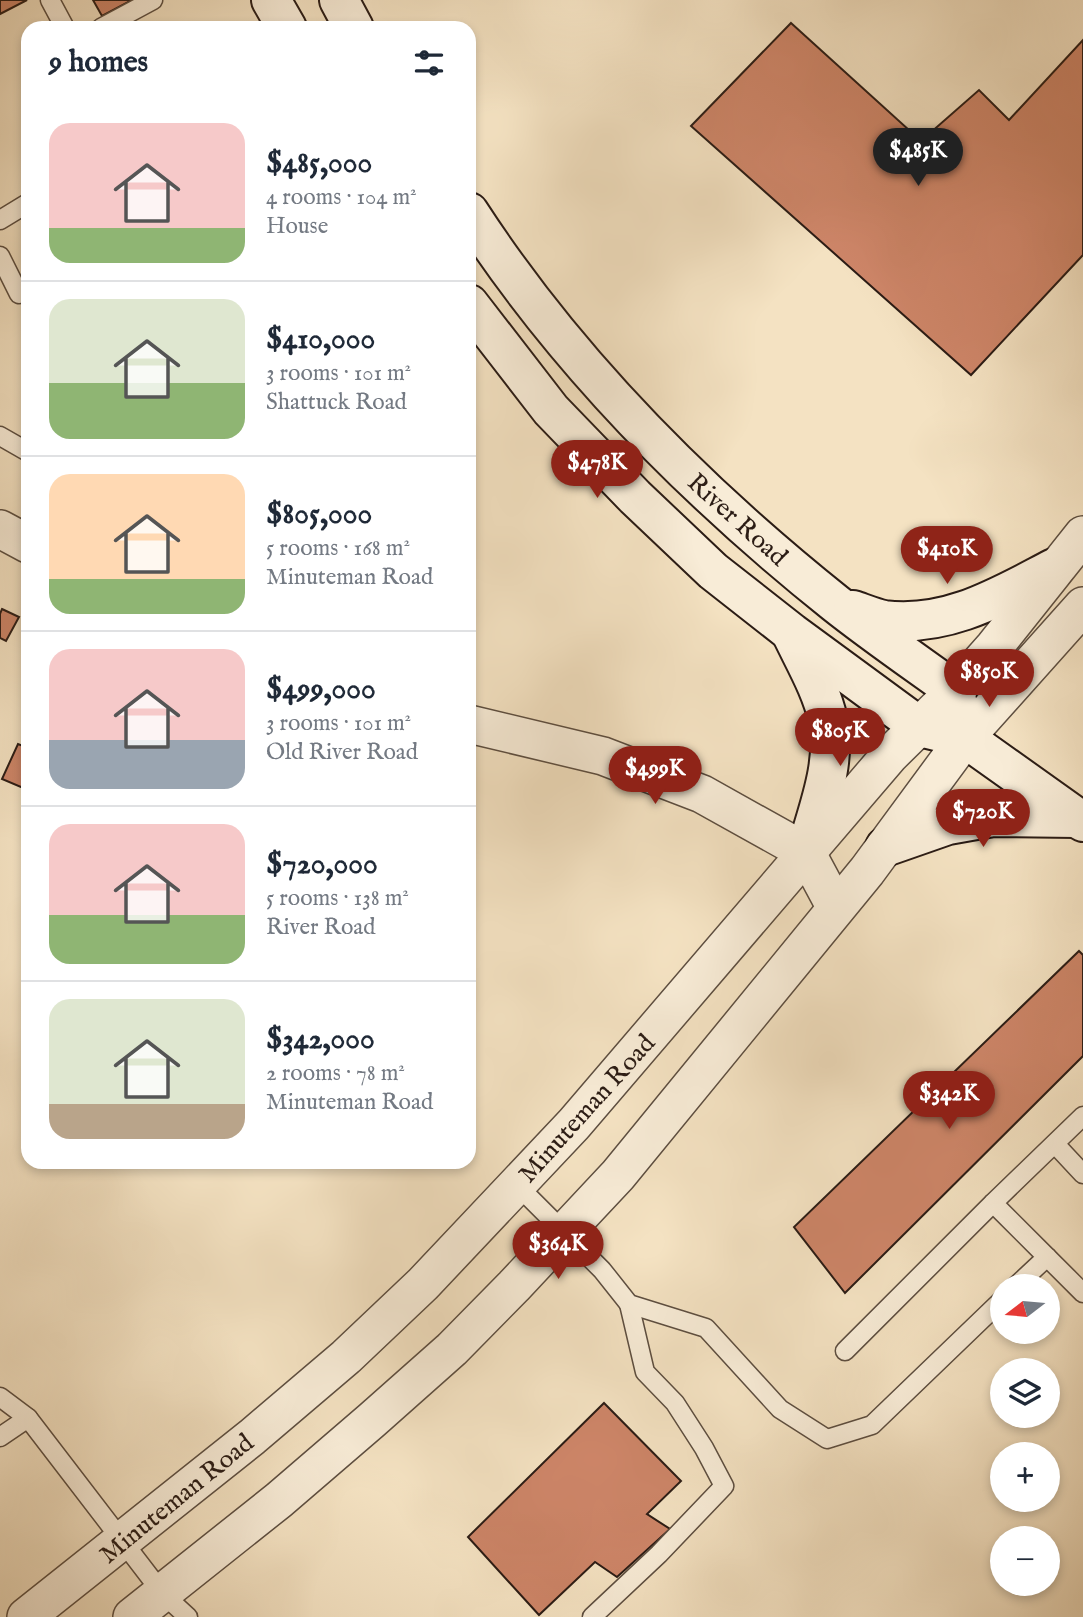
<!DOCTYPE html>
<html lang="en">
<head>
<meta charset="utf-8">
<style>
  body { margin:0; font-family:"IM FELL English",serif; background:#f6f6f7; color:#1f2937; height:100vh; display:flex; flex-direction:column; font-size:26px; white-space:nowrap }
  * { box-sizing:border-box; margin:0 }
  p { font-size:23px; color:#747a83 }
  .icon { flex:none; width:38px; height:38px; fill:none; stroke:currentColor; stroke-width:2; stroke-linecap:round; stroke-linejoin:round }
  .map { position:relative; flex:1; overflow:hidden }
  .side { position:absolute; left:21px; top:21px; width:455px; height:1148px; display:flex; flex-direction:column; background:#fff; border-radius:21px; box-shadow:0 4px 10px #0003 }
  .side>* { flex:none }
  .needle { width:46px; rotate:254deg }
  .buttons { position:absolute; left:990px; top:1274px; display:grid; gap:14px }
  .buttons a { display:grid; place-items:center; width:70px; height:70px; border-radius:50%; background:#fff; box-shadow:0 4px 10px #0003; font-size:35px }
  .price { position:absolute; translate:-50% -60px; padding:0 16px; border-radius:24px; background:#8f2418; color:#fff; font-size:23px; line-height:46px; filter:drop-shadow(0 2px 4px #0008) }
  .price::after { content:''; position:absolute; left:50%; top:42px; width:21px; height:16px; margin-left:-10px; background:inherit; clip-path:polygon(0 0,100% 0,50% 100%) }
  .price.selected { background:#222; color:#fff }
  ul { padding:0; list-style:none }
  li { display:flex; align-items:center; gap:21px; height:175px; padding:0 28px }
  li+li { border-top:2px solid #e0e1e3 }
  li span { display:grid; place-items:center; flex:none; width:196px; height:140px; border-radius:21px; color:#555 }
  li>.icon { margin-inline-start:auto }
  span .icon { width:84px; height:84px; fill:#fffc; stroke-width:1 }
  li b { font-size:30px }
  h2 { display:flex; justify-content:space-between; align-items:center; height:84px; padding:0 28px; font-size:30px }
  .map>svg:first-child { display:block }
  .building { fill:#cd8568; stroke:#2b1c15; stroke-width:2 }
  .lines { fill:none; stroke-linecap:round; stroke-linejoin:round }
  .service-casing { stroke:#5d4e40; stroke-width:21 }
  .minor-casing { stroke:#5d4e40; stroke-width:40 }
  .secondary-casing { stroke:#2b1c15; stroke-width:42 }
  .service { stroke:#f8ecd7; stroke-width:18 }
  .minor { stroke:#f8ecd7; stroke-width:37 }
  .secondary { stroke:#f8ecd7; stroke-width:38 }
  .labels { text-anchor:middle; stroke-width:5; stroke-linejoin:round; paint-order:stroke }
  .street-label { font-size:26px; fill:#2b1c15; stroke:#f8ecd7 }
</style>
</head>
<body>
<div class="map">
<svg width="1083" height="1617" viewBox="0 0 1083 1617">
  <rect width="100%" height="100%" fill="#f4e2c2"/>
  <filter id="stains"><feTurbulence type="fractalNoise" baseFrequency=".00286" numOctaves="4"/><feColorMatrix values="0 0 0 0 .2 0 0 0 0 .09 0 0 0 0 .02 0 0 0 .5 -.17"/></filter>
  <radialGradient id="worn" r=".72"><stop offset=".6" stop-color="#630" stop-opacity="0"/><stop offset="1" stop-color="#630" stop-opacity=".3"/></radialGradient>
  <g class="building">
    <polygon points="0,0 27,0 0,14"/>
    <polygon points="93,0 132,0 102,16"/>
    <polygon points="791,23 921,141 979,90 1009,120 1083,40 1083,255 971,375 691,126"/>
    <polygon points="2,609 19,617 6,641 0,638 0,614"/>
    <polygon points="28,735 28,790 2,779 18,744 23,746"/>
    <polygon points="1079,951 1083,955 1083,1056 845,1293 794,1227"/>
    <polygon points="604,1403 681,1481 647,1514 670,1529 617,1577 595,1562 539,1615 468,1537"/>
  </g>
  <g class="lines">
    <defs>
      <g id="service">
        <polyline points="50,0 65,28"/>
        <polyline points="101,28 153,0"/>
        <polyline points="0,220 28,203"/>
        <polyline points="0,256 19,294"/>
        <polyline points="0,436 28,452"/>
        <polyline points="1055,1144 1083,1174"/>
        <polyline points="517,1185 602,1270 629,1304 706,1328 780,1409 827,1439 872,1425 1003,1299"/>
        <polyline points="1047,1257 1083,1293"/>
        <polyline points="1016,1286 1047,1257 993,1203 1083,1116"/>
        <polyline points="845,1351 993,1203"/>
        <polyline points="0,1397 28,1418 163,1594 188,1617"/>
        <polyline points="0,1437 28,1418"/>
        <polyline points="592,1617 659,1554 724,1486 704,1448 675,1403 645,1372 629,1304"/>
      </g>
      <g id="minor">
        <polyline points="0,529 28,544"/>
        <polyline points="469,724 603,756 702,794 806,852 836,908"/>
        <polyline points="26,1617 252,1437 346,1357 423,1284 574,1124 890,755 955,691 994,647 1083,535"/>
        <polyline points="132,1617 279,1500 372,1420 452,1349 514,1286 618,1175 867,871 965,738 1083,606"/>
      </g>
      <g id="secondary">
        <polyline points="271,0 287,28"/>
        <polyline points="339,0 354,28"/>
        <path d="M 469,212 C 567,363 695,491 835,603 C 874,634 915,662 955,691 L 965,738"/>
        <polyline points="469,304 551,410 635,497 713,571 792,633 920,727 965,738 1083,822"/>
        <path d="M 853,610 C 862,613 874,618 884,620 C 948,628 1000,596 1054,568"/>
        <path d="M 792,635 C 805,662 822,691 828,720 C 837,764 817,811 806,852"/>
        <polyline points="885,847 948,825 993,817 1076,818"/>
      </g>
    </defs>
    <use href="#service" class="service-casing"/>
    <use href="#minor" class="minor-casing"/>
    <use href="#secondary" class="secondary-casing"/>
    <use href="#service" class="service"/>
    <use href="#minor" class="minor"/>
    <use href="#secondary" class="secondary"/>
  </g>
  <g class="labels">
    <g class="street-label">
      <text transform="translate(738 519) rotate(42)" y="9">River Road</text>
      <text transform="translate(586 1108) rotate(-48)" y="9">Minuteman Road</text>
      <text transform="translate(176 1498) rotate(-39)" y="9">Minuteman Road</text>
    </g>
  </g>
  <rect width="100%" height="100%" filter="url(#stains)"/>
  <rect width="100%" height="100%" fill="url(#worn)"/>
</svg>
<div class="buttons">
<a><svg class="needle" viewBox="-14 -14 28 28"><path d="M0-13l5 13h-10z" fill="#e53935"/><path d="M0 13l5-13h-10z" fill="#747a83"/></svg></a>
<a><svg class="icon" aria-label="layers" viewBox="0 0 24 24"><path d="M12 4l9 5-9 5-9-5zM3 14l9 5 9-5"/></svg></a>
<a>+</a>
<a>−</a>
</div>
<b class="price selected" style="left:918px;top:188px">$485K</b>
<b class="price" style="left:597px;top:500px">$478K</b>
<b class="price" style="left:947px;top:586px">$410K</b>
<b class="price" style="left:989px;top:709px">$850K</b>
<b class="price" style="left:840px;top:768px">$805K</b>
<b class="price" style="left:655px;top:806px">$499K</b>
<b class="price" style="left:983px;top:849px">$720K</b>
<b class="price" style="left:949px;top:1131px">$342K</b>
<b class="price" style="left:558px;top:1281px">$364K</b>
<section class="side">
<h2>9 homes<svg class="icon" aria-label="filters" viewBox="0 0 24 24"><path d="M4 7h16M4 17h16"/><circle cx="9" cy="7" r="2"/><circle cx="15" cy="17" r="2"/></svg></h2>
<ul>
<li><span style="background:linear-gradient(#f6c9c9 75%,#8fb573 0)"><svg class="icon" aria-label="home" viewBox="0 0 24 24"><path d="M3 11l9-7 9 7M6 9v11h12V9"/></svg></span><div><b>$485,000</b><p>4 rooms · 104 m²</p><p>House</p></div></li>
<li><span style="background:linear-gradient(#dfe7d0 60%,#8fb573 0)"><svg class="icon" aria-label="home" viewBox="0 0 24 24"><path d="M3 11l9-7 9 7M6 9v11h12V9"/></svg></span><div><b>$410,000</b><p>3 rooms · 101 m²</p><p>Shattuck Road</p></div></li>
<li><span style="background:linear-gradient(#ffd9b3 75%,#8fb573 0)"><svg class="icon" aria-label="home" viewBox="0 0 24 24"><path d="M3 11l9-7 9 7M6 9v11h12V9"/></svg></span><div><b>$805,000</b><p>5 rooms · 168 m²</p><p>Minuteman Road</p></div></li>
<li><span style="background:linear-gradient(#f6c9c9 65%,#9aa5b1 0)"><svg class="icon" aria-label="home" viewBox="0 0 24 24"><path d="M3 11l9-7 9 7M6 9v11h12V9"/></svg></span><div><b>$499,000</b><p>3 rooms · 101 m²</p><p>Old River Road</p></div></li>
<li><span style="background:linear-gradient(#f6c9c9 65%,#8fb573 0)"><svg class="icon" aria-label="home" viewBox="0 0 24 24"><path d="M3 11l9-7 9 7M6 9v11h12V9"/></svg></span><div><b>$720,000</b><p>5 rooms · 138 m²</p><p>River Road</p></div></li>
<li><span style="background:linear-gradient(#dfe7d0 75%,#b9a48a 0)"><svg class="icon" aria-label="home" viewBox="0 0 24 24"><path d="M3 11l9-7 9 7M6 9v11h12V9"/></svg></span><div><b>$342,000</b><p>2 rooms · 78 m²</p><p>Minuteman Road</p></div></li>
</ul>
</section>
</div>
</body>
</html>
